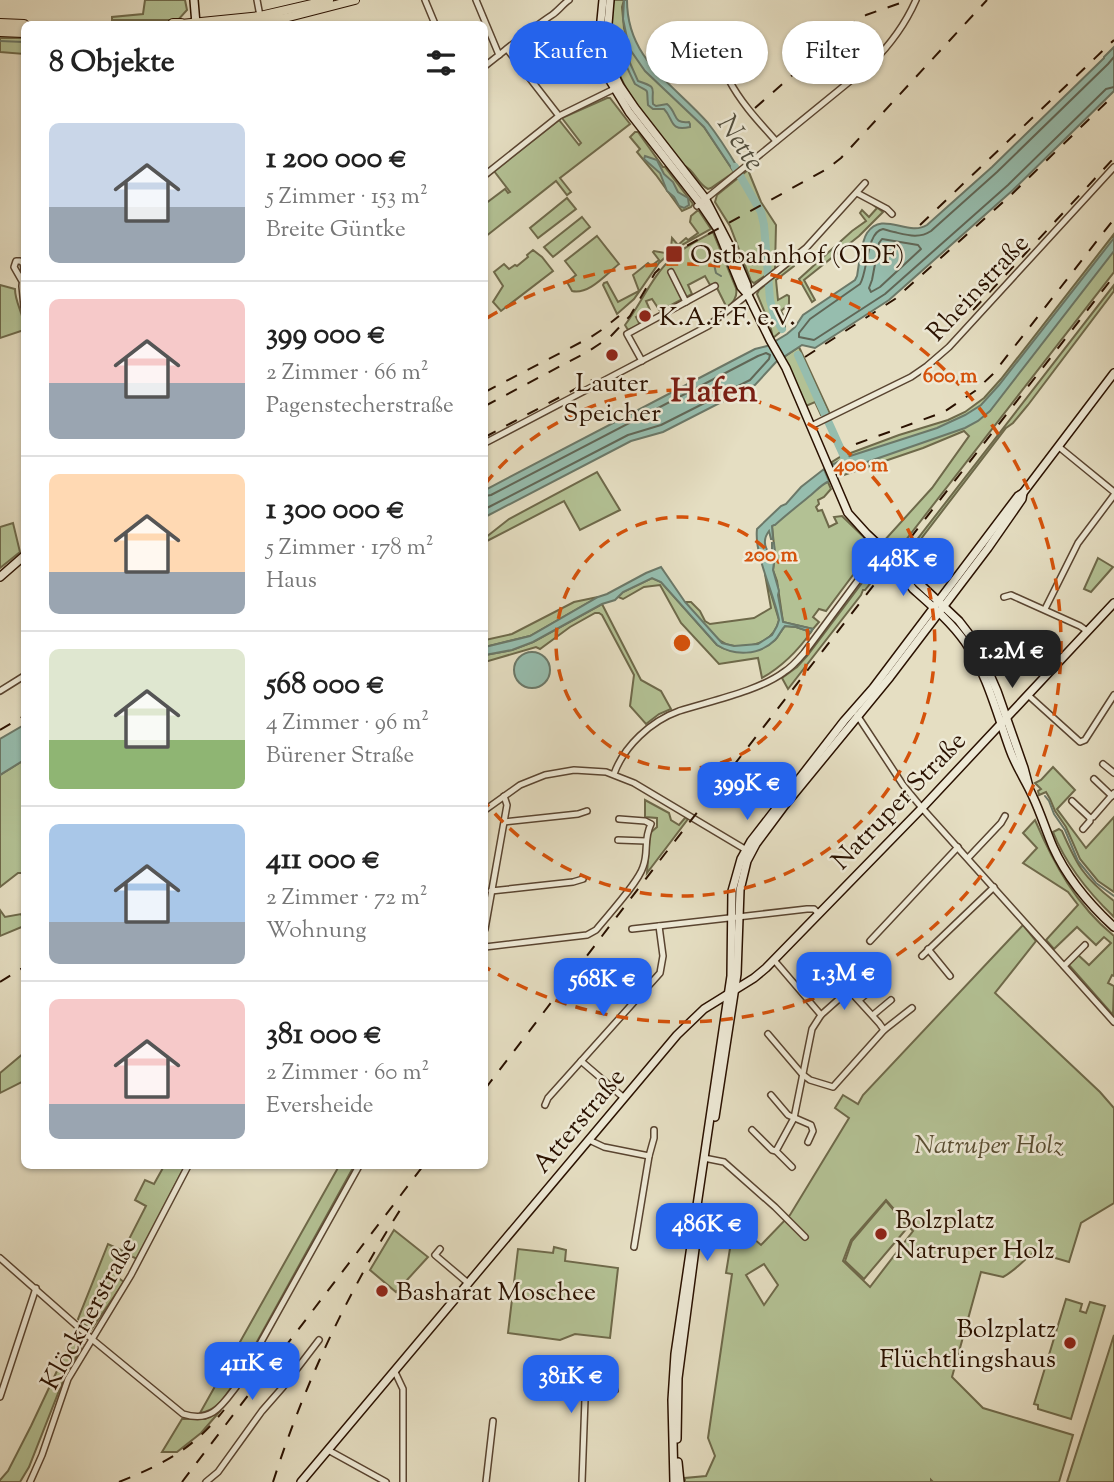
<!DOCTYPE html>
<html lang="de">
<head>
<meta charset="utf-8">
<style>
  body { margin:0; font-family:"Sorts Mill Goudy",serif; background:#f6f6f6; color:#222; height:100vh; display:flex; flex-direction:column; font-size:26px; white-space:nowrap }
  * { box-sizing:border-box; margin:0 }
  p { font-size:23px; color:#767676 }
  .icon { flex:none; width:38px; height:38px; fill:none; stroke:currentColor; stroke-width:2; stroke-linecap:round; stroke-linejoin:round }
  .map { position:relative; flex:1; overflow:hidden }
  .panel { position:absolute; left:21px; top:21px; width:467px; height:1148px; display:flex; flex-direction:column; background:#fff; border-radius:10px; box-shadow:0 2px 5px #0004 }
  .panel>* { flex:none }
  .hud { position:absolute; left:509px; top:21px; width:499px; height:63px; display:flex; gap:14px }
  .price { position:absolute; translate:-50% -60px; padding:0 16px; border-radius:14px; background:#2563eb; color:#fff; font-size:23px; line-height:46px; filter:drop-shadow(0 2px 4px #0008) }
  .price::after { content:''; position:absolute; left:50%; top:42px; width:21px; height:16px; margin-left:-10px; background:inherit; clip-path:polygon(0 0,100% 0,50% 100%) }
  .price.selected { background:#222; color:#fff }
  ul { padding:0; list-style:none }
  li { display:flex; align-items:center; gap:21px; height:175px; padding:0 28px }
  li+li { border-top:2px solid #e0e0e0 }
  li span { display:grid; place-items:center; flex:none; width:196px; height:140px; border-radius:10px; color:#555 }
  li>.icon { margin-inline-start:auto }
  span .icon { width:84px; height:84px; fill:#fffc; stroke-width:1 }
  li b { font-size:30px }
  h2 { display:flex; justify-content:space-between; align-items:center; height:84px; padding:0 28px; font-size:30px }
  .chip { padding:0 24px; border-radius:32px; background:#fff; box-shadow:0 2px 5px #0004; font-size:24px; line-height:63px }
  .chip.selected { background:#2563eb; color:#fff }
  .map>svg:first-child { display:block }
  .green { fill:#b3c194; stroke:#6e694a; stroke-width:2; fill-rule:evenodd }
  .water { fill:#96bdae; stroke:#6b7868; stroke-width:2 }
  .lines { fill:none; stroke-linecap:round; stroke-linejoin:round }
  .shore { stroke:#606757; stroke-width:2 }
  .stream { stroke:#6b7868; stroke-width:2 }
  .river { stroke:#96bdae; stroke-width:8 }
  .street-casing { stroke:#594430; stroke-width:8 }
  .secondary-casing { stroke:#2a1100; stroke-width:10 }
  .primary-casing { stroke:#2a1100; stroke-width:10 }
  .highway-casing { stroke:#2a1100; stroke-width:12 }
  .street { stroke:#eeead7; stroke-width:5 }
  .secondary { stroke:#eeead7; stroke-width:7 }
  .primary { stroke:#e5dec2; stroke-width:8 }
  .highway { stroke:#e5dec2; stroke-width:10 }
  .rail { stroke:#2a1100; stroke-width:2; stroke-dasharray:12 12; stroke-linecap:butt }
  .ring { fill:none; stroke:#d5520b; stroke-width:3.5; stroke-dasharray:12 9 }
  .poi-dot { fill:#8f2418; stroke:#eeead7; stroke-width:2.5 }
  .labels { text-anchor:middle; stroke-width:5; stroke-linejoin:round; paint-order:stroke }
  .poi-label { font-size:26px; fill:#2a1100; stroke:#eeead7; text-anchor:start }
  .street-label { font-size:26px; fill:#2a1100; stroke:#eeead7 }
  .park-label { font-size:26px; font-style:italic; fill:#5a4f34; stroke:#eeead7 }
  .water-label { font-size:28px; font-style:italic; fill:#504d3d; stroke:#eeead7 }
  .district-label { font-size:33px; font-weight:bold; fill:#7a1f14; stroke:#eeead7 }
  .centre { fill:#d5520b; stroke:#eeead7; stroke-width:3.5 }
  .ring-label { font-size:21px; text-anchor:middle; font-weight:bold; fill:#d5520b; stroke:#eeead7; stroke-width:5; stroke-linejoin:round; paint-order:stroke }
</style>
</head>
<body>
<div class="map">
<svg width="1114" height="1482" viewBox="0 0 1114 1482">
  <rect width="100%" height="100%" fill="#e5dec2"/>
  <filter id="stains"><feTurbulence type="fractalNoise" baseFrequency=".00286" numOctaves="4"/><feColorMatrix values="0 0 0 0 .2 0 0 0 0 .09 0 0 0 0 .02 0 0 0 .5 -.17"/></filter>
  <radialGradient id="worn" r=".72"><stop offset=".6" stop-color="#630" stop-opacity="0"/><stop offset="1" stop-color="#630" stop-opacity=".3"/></radialGradient>
  <g class="green">
    <polygon points="145,0 185,0 187,10 178,20 112,20 112,17 143,14"/>
    <path d="M 614,0 L 624,0 L 622,7 L 624,28 L 630,48 L 704,127 L 734,172 L 711,188 L 708,189 C 697,184 695,170 683,165 C 643,113 597,72 614,0 Z"/>
    <polygon points="0,38 24,38 24,54 0,52"/>
    <polygon points="607,98 610,98 630,124 560,178 571,192 567,195 556,181 485,237 485,204 505,189 508,193 510,192 494,171 559,120 579,145 581,143 562,118"/>
    <polygon points="635,132 638,132 663,167 665,167 693,204 691,207 682,211 656,175 637,152 640,149 630,137"/>
    <polygon points="748,170 761,202 776,225 775,269 754,283 751,281 730,226 715,202 717,195"/>
    <polygon points="567,198 576,209 538,238 530,228"/>
    <polygon points="871,203 883,212 859,236 804,280 815,300 812,302 799,279 852,231 866,221 860,213 862,210 869,217 877,208"/>
    <polygon points="697,211 699,211 711,229 673,250 671,248 672,238 678,245 686,238 688,240 698,233 690,222 691,216"/>
    <polygon points="582,217 590,227 553,257 544,247"/>
    <path d="M 713,232 L 736,288 C 738,297 733,302 727,308 L 715,284 L 710,285 L 705,276 L 688,285 L 692,294 L 660,311 L 652,299 L 646,301 L 650,310 L 636,317 L 640,325 L 628,330 L 625,325 C 642,302 653,274 674,256 C 686,246 700,239 713,232 Z"/>
    <polygon points="1114,234 1114,272 895,554 883,542 932,488 969,436 964,431 923,448 838,477 832,462 840,457 899,435 948,420 965,412 984,398 1001,379"/>
    <path d="M 597,236 L 619,264 C 606,274 589,295 572,291 L 567,282 L 576,275 L 565,261 Z"/>
    <polygon points="669,249 671,252 659,263 634,299 617,314 603,285 604,283 607,282 618,302 639,291 633,275 648,263 651,266 659,260 653,252 654,251 665,253"/>
    <polygon points="533,250 542,257 553,271 501,311 493,302 503,286 494,272 504,264 509,269 515,265 517,266 528,257 527,255"/>
    <polygon points="793,262 794,266 776,280 778,300 787,295 789,296 789,304 781,311 785,319 785,328 773,338 770,325 757,294 759,290"/>
    <path d="M 0,285 L 15,289 C 15,304 25,315 24,330 L 0,338 Z"/>
    <polygon points="1114,285 1114,291 1028,405 1013,423 1006,428 904,561 902,559"/>
    <polygon points="799,347 829,412 821,415 815,402 806,406 784,357"/>
    <polygon points="597,472 620,510 580,530 564,501 485,542 485,538 509,519"/>
    <polygon points="828,482 831,489 824,497 818,500 819,504 816,507 818,511 822,510 829,527 837,523 834,517 842,516 874,547 874,552 880,557 885,556 889,560 865,590 863,590 861,595 788,689 782,678 797,667 807,656 865,579 856,571 826,611 819,609 813,617 819,622 813,629 783,622 777,581 773,570 775,555 772,526 824,483"/>
    <polygon points="13,523 20,552 0,568 0,527"/>
    <polygon points="1098,558 1113,567 1091,592 1084,589"/>
    <path d="M 765,574 L 779,620 C 775,639 758,646 740,646 C 735,646 728,646 724,643 C 712,637 693,613 685,602 L 691,602 L 700,611 L 705,621 L 710,624 L 754,618 L 771,608 Z"/>
    <path d="M 652,578 L 661,582 L 717,645 C 735,656 759,654 775,640 C 779,636 781,630 785,626 L 796,627 L 811,632 C 797,652 783,666 762,678 L 758,658 L 719,664 L 681,623 L 660,585 L 644,587 L 623,599 L 618,597 L 623,592 Z"/>
    <polygon points="598,597 530,636 485,647 485,640 512,634 574,602"/>
    <polygon points="602,604 641,680 661,691 671,709 659,714 646,724 630,706 634,675 602,615 599,613 595,613 570,627 540,649 536,647 485,662 485,655 512,650 533,642"/>
    <polygon points="24,760 24,873 18,873 0,887 0,775"/>
    <polygon points="1053,767 1075,790 1057,809 1086,848 1114,817 1114,892 1098,881 1080,859 1066,827 1055,811 1050,799 1046,792 1039,795 1038,791 1041,789 1035,783 1041,780"/>
    <polygon points="645,800 669,813 671,820 679,825 685,818 688,819 647,873 650,833 657,827 657,818 645,817"/>
    <path d="M 1035,820 C 1054,864 1076,905 1114,936 L 1114,976 L 1112,975 L 1108,983 L 1114,986 L 1113,1015 L 1068,964 L 1077,954 L 1089,965 L 1111,943 L 1104,937 L 1096,945 L 1077,927 L 1054,949 L 1046,940 L 1078,905 L 1068,892 L 1023,863 L 1037,848 L 1023,833 Z"/>
    <path d="M 1059,829 L 1062,831 C 1077,865 1083,877 1114,901 L 1114,917 C 1088,892 1066,865 1053,832 Z"/>
    <polygon points="0,910 5,917 21,914 24,920 24,926 0,936"/>
    <path d="M 1023,925 L 1036,941 L 995,993 L 1100,1092 L 1114,1108 L 1114,1203 L 1081,1223 L 1069,1262 L 1035,1252 C 1024,1259 1015,1271 1003,1277 L 981,1272 L 952,1377 L 983,1408 L 1073,1435 L 1059,1482 L 933,1482 L 931,1480 L 931,1482 L 685,1482 L 685,1478 L 706,1476 L 715,1456 L 708,1438 L 732,1274 L 726,1273 L 733,1230 L 736,1232 L 740,1227 L 761,1245 L 790,1215 L 849,1118 L 835,1108 L 843,1095 L 858,1104 L 863,1095 ZM 886,1200 L 913,1231 L 870,1287 L 843,1261 L 851,1240 ZM 764,1264 L 778,1285 L 764,1305 L 746,1275 Z"/>
    <polygon points="24,1053 24,1081 0,1093 0,1073"/>
    <polygon points="164,1166 185,1166 137,1259 129,1255 117,1277 124,1282 91,1330 78,1319 108,1244 123,1251 146,1206 135,1200 145,1180 154,1184"/>
    <path d="M 339,1166 L 354,1166 L 233,1385 C 224,1397 217,1411 200,1413 Z"/>
    <polygon points="886,1201 908,1227 864,1279 845,1261 852,1241"/>
    <polygon points="394,1230 428,1257 396,1292 370,1270"/>
    <polygon points="554,1247 566,1250 565,1261 618,1268 610,1338 575,1334 560,1340 508,1333 518,1249 553,1253"/>
    <polygon points="1066,1299 1082,1304 1080,1311 1086,1313 1090,1302 1105,1306 1071,1419 1038,1409 1038,1405 1034,1404"/>
    <polygon points="1114,1335 1114,1482 1067,1482"/>
    <polygon points="73,1337 83,1344 61,1386 29,1467 20,1482 0,1482 0,1480 8,1471 31,1426"/>
    <polygon points="221,1410 201,1433 177,1452 162,1452 182,1419 205,1419"/>
  </g>
  <g class="water">
    <path d="M 624,0 L 627,0 C 627,60 673,83 708,123 C 719,137 729,153 738,168 L 734,172 L 704,127 L 645,71 L 629,48 L 630,63 L 638,81 C 659,88 651,87 653,104 L 656,106 L 667,104 C 678,113 672,124 689,122 L 690,124 L 690,127 C 669,132 674,119 664,109 L 653,109 L 648,105 C 646,86 651,94 635,84 C 632,78 621,56 621,49 C 621,47 626,40 627,38 L 623,19 Z"/>
    <path d="M 1114,47 L 1114,91 L 1013,190 L 889,300 L 815,348 L 802,345 L 776,362 L 755,385 L 663,432 L 631,441 L 485,517 L 485,490 L 728,363 L 755,349 L 767,346 L 787,334 L 795,327 L 803,315 L 855,280 L 857,276 C 859,265 861,242 867,233 C 882,210 908,237 927,225 L 992,167 L 1104,58 L 1104,57 Z"/>
    <polygon points="645,156 657,160 664,174 673,182 678,192 688,198 689,205 684,208 679,206 674,197 667,191 660,173 644,159"/>
    <polygon points="1114,238 1114,251 990,411 978,421 965,428 847,469 833,479 828,467 847,457 937,428 965,415 981,405 999,385"/>
    <path d="M 824,469 L 829,481 C 821,485 817,490 811,495 C 799,505 787,514 775,525 L 774,525 L 772,526 L 773,539 L 771,539 L 769,531 C 763,539 764,547 770,554 L 772,554 L 772,543 L 774,543 L 775,555 L 773,570 L 779,591 L 778,595 L 783,622 L 813,629 L 811,632 L 796,627 L 785,626 C 781,630 779,636 775,640 C 759,656 734,656 717,645 L 661,582 L 652,578 L 623,592 L 615,600 L 602,604 L 533,642 L 512,650 L 485,655 L 485,647 L 530,636 L 598,597 L 607,594 L 646,573 L 661,567 L 685,602 L 722,643 L 734,646 L 758,644 L 772,635 L 777,626 L 779,620 C 774,593 754,555 757,529 L 781,506 L 786,504 L 801,487 Z"/>
    <circle cx="532" cy="670" r="18"/>
    <polygon points="24,725 24,760 0,775 0,739"/>
  </g>
  <g class="lines">
    <g class="shore">
      <path d="M 1114,57 L 1108,64 L 997,172 L 931,231 C 919,239 907,235 894,232 C 893,232 883,229 883,229 C 866,232 868,272 860,284 L 810,319 L 799,333 L 799,337 L 814,340 L 885,294 L 1008,185 L 1106,89 L 1114,87"/>
      <polygon points="882,239 918,245 921,249 880,287 871,292 869,288 872,280 879,243"/>
      <polyline points="485,496 491,495 758,356 766,353 770,355 769,359 750,380 661,425 628,435 485,509"/>
    </g>
    <g class="stream">
      <polyline points="0,41 24,42"/>
      <polyline points="713,260 716,273 721,276"/>
      <polyline points="1045,796 1049,801 1054,814 1065,830 1078,861 1096,883 1114,896"/>
    </g>
    <g class="river">
      <polyline points="735,167 761,212 764,225 770,300 774,315 782,329"/>
      <polyline points="798,355 847,463"/>
    </g>
    <defs>
      <g id="street">
        <polyline points="257,0 260,16"/>
        <polyline points="425,0 435,24"/>
        <polyline points="476,0 499,55"/>
        <path d="M 703,26 C 715,42 720,62 729,80 C 741,103 759,122 776,141"/>
        <polyline points="507,49 559,116"/>
        <path d="M 485,66 C 507,49 529,30 552,15 C 558,11 562,5 569,0"/>
        <polyline points="485,175 559,116 616,88"/>
        <polyline points="857,193 887,209 892,214"/>
        <path d="M 697,206 L 871,64 C 890,45 905,25 916,0"/>
        <polyline points="671,272 686,302"/>
        <polyline points="22,281 14,267 16,261 20,261 23,263 24,268 22,286 24,307"/>
        <polyline points="642,361 627,334 715,286"/>
        <polyline points="811,426 911,377 927,366 949,347 1114,167"/>
        <polyline points="485,443 708,326 806,248 865,183"/>
        <polyline points="1059,447 1114,492"/>
        <polyline points="1004,597 1011,595 1080,626 1087,631"/>
        <polyline points="1045,609 1078,543 1114,495"/>
        <polyline points="0,691 24,676"/>
        <polyline points="1028,695 1080,742 1085,740 1114,695"/>
        <polyline points="857,715 903,785 922,808 1114,1022"/>
        <polyline points="1103,764 1114,773"/>
        <path d="M 614,774 C 624,746 651,721 679,711 C 710,701 759,691 784,672 C 792,667 798,660 804,653 L 882,548"/>
        <polyline points="1094,779 1112,796"/>
        <polyline points="1072,801 1090,818"/>
        <polyline points="485,810 520,785 545,775 574,770 606,772 634,783 748,851"/>
        <polyline points="504,822 578,814 587,811"/>
        <polyline points="1083,829 1090,821 1090,818 1093,817 1114,793"/>
        <polyline points="618,840 646,841"/>
        <polyline points="968,858 1001,823 1005,816"/>
        <polyline points="491,891 573,882 583,879"/>
        <polyline points="485,929 507,805 504,796"/>
        <polyline points="632,929 807,909 814,909 819,914"/>
        <polyline points="870,941 958,847"/>
        <path d="M 485,947 L 587,935 L 596,930 C 608,915 638,883 643,867 C 649,852 643,840 651,824 L 645,821 L 619,819"/>
        <polyline points="928,949 950,976"/>
        <polyline points="922,956 994,887"/>
        <polyline points="774,960 821,1015"/>
        <polyline points="1064,966 1085,945"/>
        <polyline points="859,1000 880,983"/>
        <polyline points="873,1015 891,1000"/>
        <polyline points="768,1034 802,1074 810,1080 833,1087 884,1030 912,1008"/>
        <polyline points="581,1061 624,1098"/>
        <polyline points="771,1095 788,1115 811,1125 813,1131 808,1142"/>
        <polyline points="545,1105 548,1098 660,973 663,956 659,926"/>
        <polyline points="752,1130 772,1150 776,1151 792,1167"/>
        <polyline points="589,1140 604,1147 649,1156 654,1138 654,1130"/>
        <polyline points="776,1151 794,1118 812,1029 821,1015 849,990 879,1023 884,1030"/>
        <polyline points="704,1158 724,1162 775,1207 805,1237"/>
        <polyline points="634,1247 649,1156"/>
        <polyline points="440,1249 435,1255 468,1283"/>
        <path d="M 0,1258 L 93,1340 L 183,1414 C 211,1423 221,1407 236,1387 L 359,1166"/>
        <polyline points="395,1372 403,1389 403,1482"/>
        <polyline points="0,1397 36,1288"/>
        <polyline points="328,1450 386,1482"/>
        <polyline points="30,1482 42,1455 68,1379 131,1275 188,1166"/>
        <polyline points="206,1482 218,1472 262,1411 283,1387 319,1340"/>
        <polyline points="486,1482 493,1421"/>
        <polyline points="582,1482 585,1399 591,1393 604,1393 615,1390"/>
      </g>
      <g id="secondary">
        <polyline points="194,0 196,24"/>
        <polyline points="603,0 599,41 602,57 609,79 629,112 700,203 717,228 741,287 748,295 770,340 786,368 848,513 867,534 959,621 969,634 980,652 997,691 1024,768 1029,787"/>
        <polyline points="610,0 607,36 609,53 614,74 620,86 635,108 705,198 733,252 747,285 748,294"/>
        <path d="M 903,569 L 907,581 L 913,589 C 931,605 951,622 965,642 C 987,674 997,714 1010,750 C 1016,767 1026,781 1033,797 C 1041,814 1046,831 1053,847 C 1067,878 1089,904 1114,927"/>
        <polyline points="0,577 24,556"/>
        <polyline points="715,1117 737,974 740,890 747,861 756,844 785,805 890,677 988,548 1022,499 1023,493"/>
        <polyline points="677,1439 678,1378 695,1249"/>
        <polyline points="678,1462 680,1482"/>
        <polyline points="301,1482 677,1035 704,1009 754,978 766,968 922,808 1114,603"/>
        <polyline points="674,1482 672,1400 675,1354 731,976 732,891 741,859 751,841 844,721 873,688 1018,496 1023,493 1114,373"/>
      </g>
      <g id="primary">
        <polyline points="181,24 260,16 329,0"/>
        <polyline points="250,24 285,18 355,0"/>
      </g>
      <g id="highway">
        <polyline points="0,24 24,25"/>
        <polyline points="173,24 181,24"/>
        <polyline points="0,31 24,32"/>
      </g>
    </defs>
    <use href="#street" class="street-casing"/>
    <use href="#secondary" class="secondary-casing"/>
    <use href="#primary" class="primary-casing"/>
    <use href="#highway" class="highway-casing"/>
    <use href="#street" class="street"/>
    <use href="#secondary" class="secondary"/>
    <use href="#primary" class="primary"/>
    <use href="#highway" class="highway"/>
    <g class="rail">
      <polyline points="755,108 852,23 866,15 909,0"/>
      <polyline points="920,225 1114,40"/>
      <polyline points="973,310 1114,158"/>
      <polyline points="805,357 895,299 1012,194 1114,95"/>
      <polyline points="485,392 591,337 603,329 619,316"/>
      <polyline points="485,406 589,351 610,337 630,316 655,273 667,261 681,249 827,169 841,158 987,0"/>
      <polyline points="485,437 592,380"/>
      <polyline points="856,444 944,412 975,391 993,374 1114,219"/>
      <polyline points="0,730 24,716"/>
      <polyline points="0,982 24,967"/>
      <polyline points="485,1089 664,855 1114,276"/>
      <path d="M 119,1482 C 165,1463 192,1450 224,1410"/>
      <polyline points="182,1482 423,1166"/>
      <path d="M 273,1482 C 304,1385 347,1293 402,1207"/>
    </g>
  </g>
  <g class="ring">
    <circle cx="682" cy="643" r="126"/>
    <path d="M485 484A253 253 0 1 1 485 802"/>
    <path d="M487 318A379 379 0 1 1 487 968"/>
  </g>
  <g class="poi-dot">
    <rect x="665" y="245" width="18" height="18" rx="3.5"/>
    <circle cx="645" cy="316" r="7"/>
    <circle cx="612" cy="355" r="7"/>
    <circle cx="881" cy="1234" r="7"/>
    <circle cx="382" cy="1291" r="7"/>
    <circle cx="1070" cy="1343" r="7"/>
  </g>
  <g class="labels">
    <g class="poi-label">
      <text x="690" y="263">Ostbahnhof (ODF)</text>
      <text x="659" y="325">K.A.F.F. e.V.</text>
      <text x="612" y="391" text-anchor="middle">Lauter<tspan x="612" dy="30">Speicher</tspan></text>
      <text x="895" y="1228">Bolzplatz<tspan x="895" dy="30">Natruper Holz</tspan></text>
      <text x="396" y="1300">Basharat Moschee</text>
      <text x="1056" y="1337" text-anchor="end">Bolzplatz<tspan x="1056" dy="30">Flüchtlingshaus</tspan></text>
    </g>
    <g class="street-label">
      <text transform="translate(977 287) rotate(-47)" y="9">Rheinstraße</text>
      <text transform="translate(898 800) rotate(-46)" y="9">Natruper Straße</text>
      <text transform="translate(578 1120) rotate(-50)" y="9">Atterstraße</text>
      <text transform="translate(88 1313) rotate(-61)" y="9">Klöcknerstraße</text>
    </g>
    <g class="park-label">
      <text x="989" y="1153">Natruper Holz</text>
    </g>
    <g class="water-label">
      <text transform="translate(742 142) rotate(56)" y="10">Nette</text>
    </g>
    <g class="district-label">
      <text x="714" y="401">Hafen</text>
    </g>
  </g>
  <circle cx="682" cy="643" r="10" class="centre"/>
  <g class="ring-label">
    <text x="950" y="382">600 m</text>
    <text x="861" y="471">400 m</text>
    <text x="771" y="561">200 m</text>
  </g>
  <rect width="100%" height="100%" filter="url(#stains)"/>
  <rect width="100%" height="100%" fill="url(#worn)"/>
</svg>
<b class="price" style="left:903px;top:598px">448K €</b>
<b class="price selected" style="left:1012px;top:690px">1.2M €</b>
<b class="price" style="left:747px;top:822px">399K €</b>
<b class="price" style="left:844px;top:1012px">1.3M €</b>
<b class="price" style="left:603px;top:1018px">568K €</b>
<b class="price" style="left:707px;top:1263px">486K €</b>
<b class="price" style="left:252px;top:1402px">411K €</b>
<b class="price" style="left:571px;top:1415px">381K €</b>
<div class="hud">
<a class="chip selected">Kaufen</a>
<a class="chip">Mieten</a>
<a class="chip">Filter</a>
</div>
<section class="panel">
<h2>8 Objekte<svg class="icon" aria-label="filters" viewBox="0 0 24 24"><path d="M4 7h16M4 17h16"/><circle cx="9" cy="7" r="2"/><circle cx="15" cy="17" r="2"/></svg></h2>
<ul>
<li><span style="background:linear-gradient(#c9d6e8 60%,#9aa5b1 0)"><svg class="icon" aria-label="home" viewBox="0 0 24 24"><path d="M3 11l9-7 9 7M6 9v11h12V9"/></svg></span><div><b>1 200 000 €</b><p>5 Zimmer · 153 m²</p><p>Breite Güntke</p></div></li>
<li><span style="background:linear-gradient(#f6c9c9 60%,#9aa5b1 0)"><svg class="icon" aria-label="home" viewBox="0 0 24 24"><path d="M3 11l9-7 9 7M6 9v11h12V9"/></svg></span><div><b>399 000 €</b><p>2 Zimmer · 66 m²</p><p>Pagenstecherstraße</p></div></li>
<li><span style="background:linear-gradient(#ffd9b3 70%,#9aa5b1 0)"><svg class="icon" aria-label="home" viewBox="0 0 24 24"><path d="M3 11l9-7 9 7M6 9v11h12V9"/></svg></span><div><b>1 300 000 €</b><p>5 Zimmer · 178 m²</p><p>Haus</p></div></li>
<li><span style="background:linear-gradient(#dfe7d0 65%,#8fb573 0)"><svg class="icon" aria-label="home" viewBox="0 0 24 24"><path d="M3 11l9-7 9 7M6 9v11h12V9"/></svg></span><div><b>568 000 €</b><p>4 Zimmer · 96 m²</p><p>Bürener Straße</p></div></li>
<li><span style="background:linear-gradient(#a9c7e8 70%,#9aa5b1 0)"><svg class="icon" aria-label="home" viewBox="0 0 24 24"><path d="M3 11l9-7 9 7M6 9v11h12V9"/></svg></span><div><b>411 000 €</b><p>2 Zimmer · 72 m²</p><p>Wohnung</p></div></li>
<li><span style="background:linear-gradient(#f6c9c9 75%,#9aa5b1 0)"><svg class="icon" aria-label="home" viewBox="0 0 24 24"><path d="M3 11l9-7 9 7M6 9v11h12V9"/></svg></span><div><b>381 000 €</b><p>2 Zimmer · 60 m²</p><p>Eversheide</p></div></li>
</ul>
</section>
</div>
</body>
</html>
